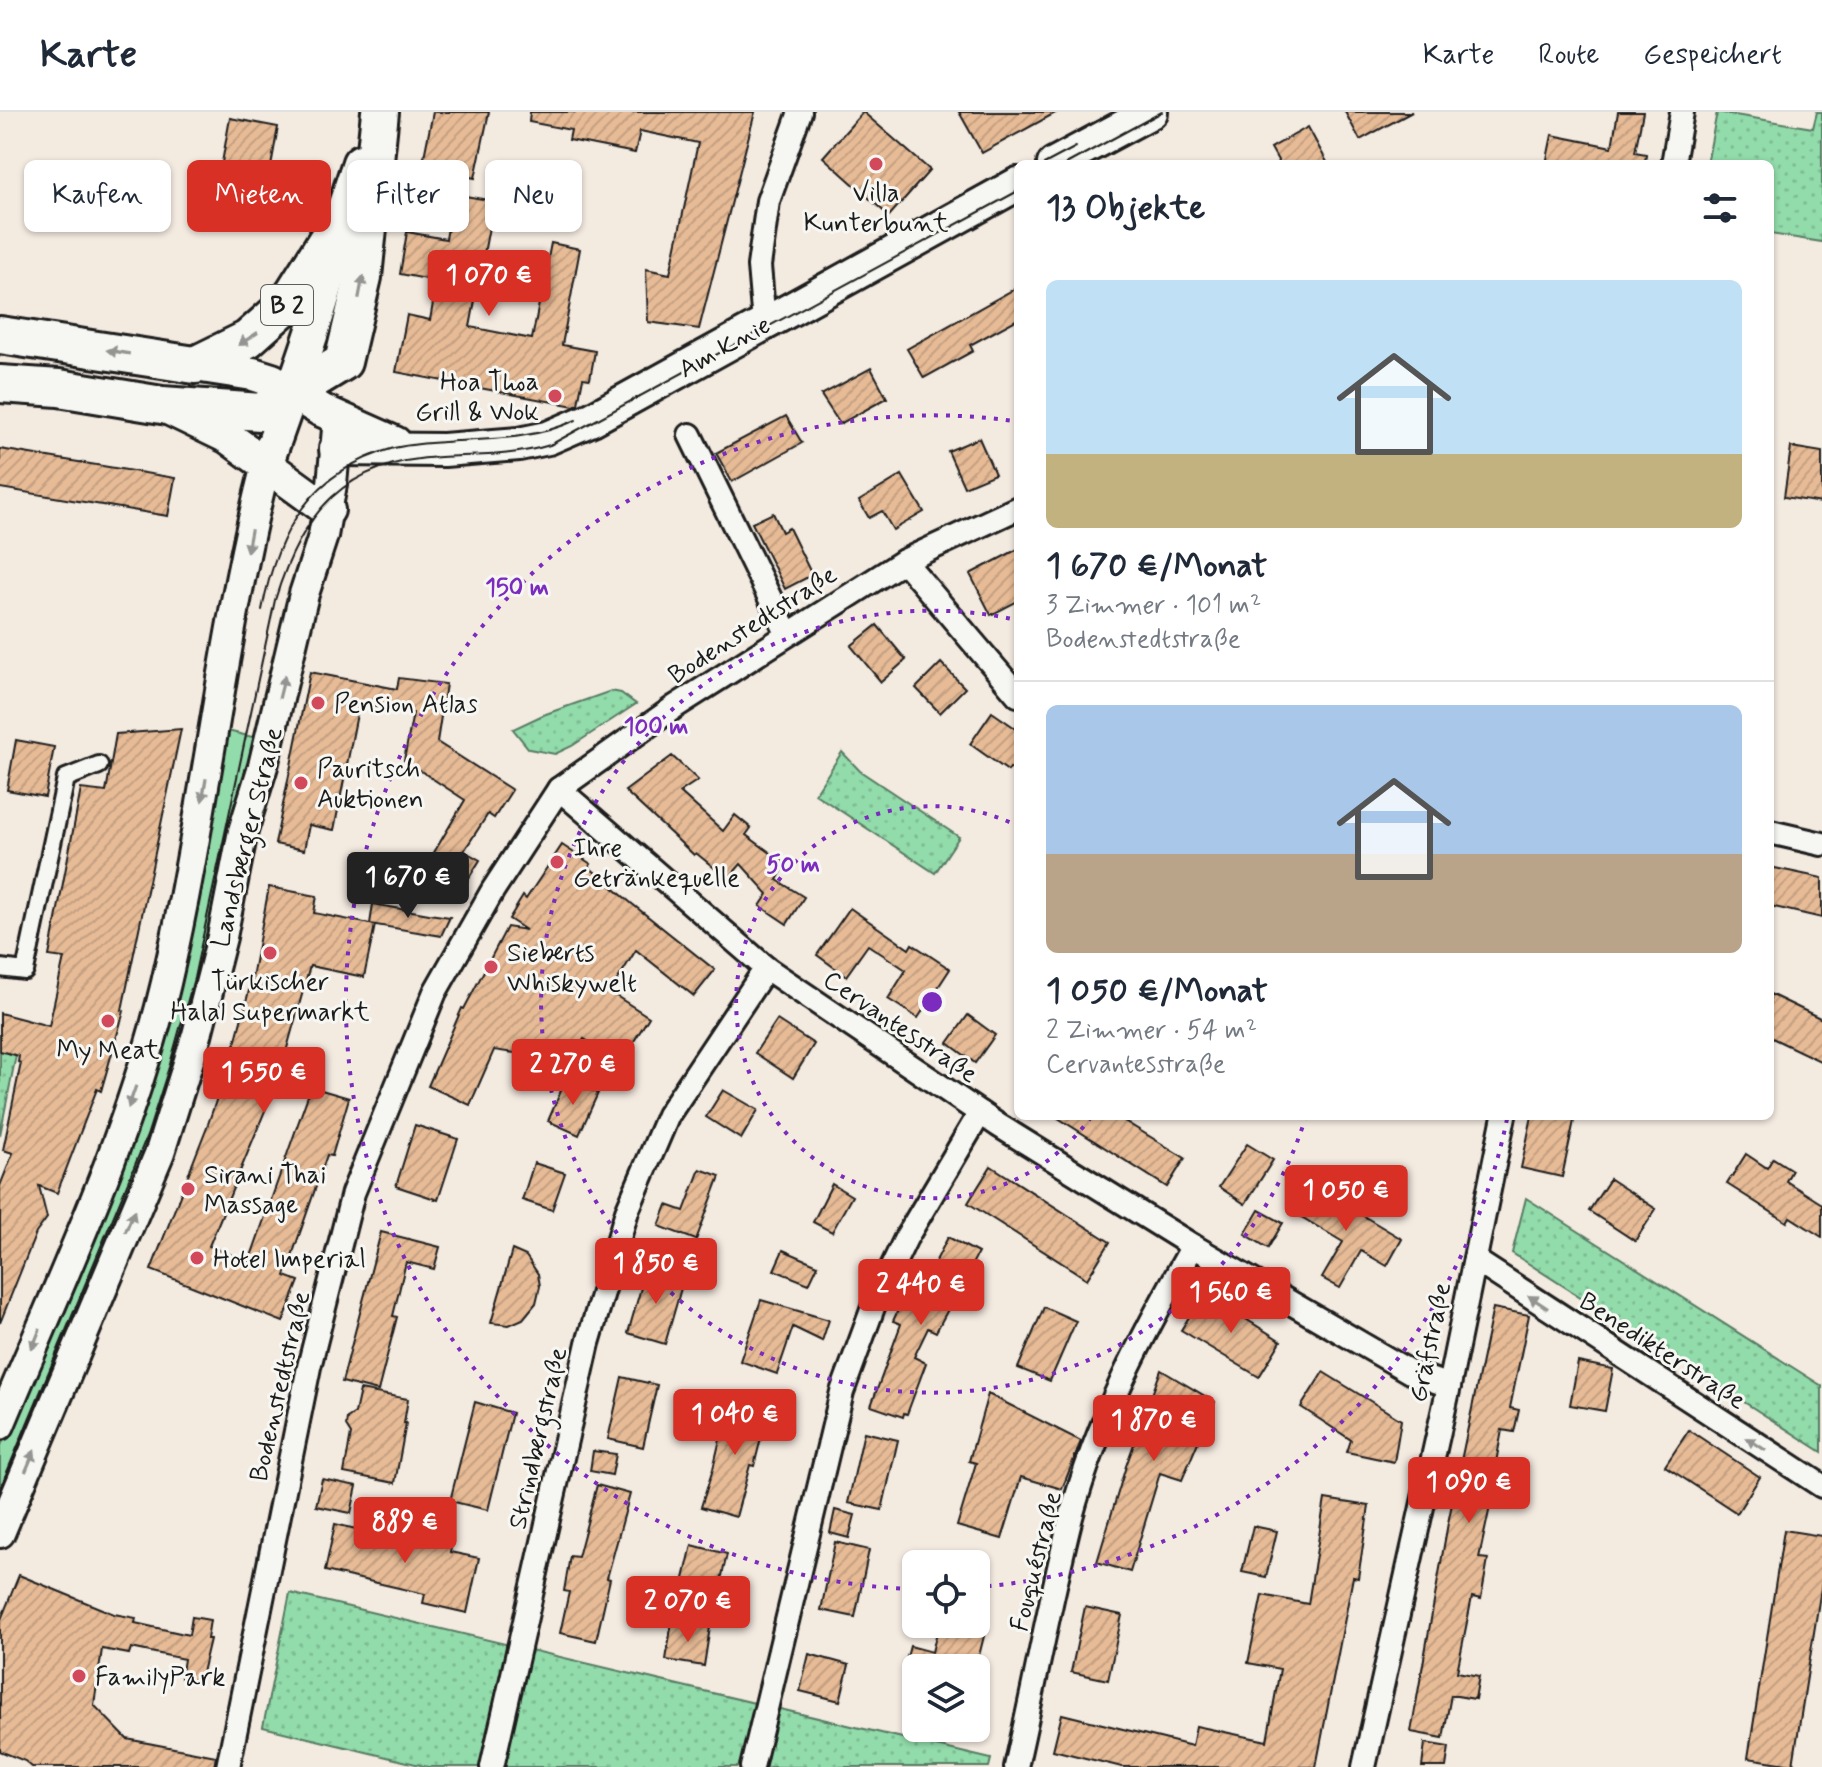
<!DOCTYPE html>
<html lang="de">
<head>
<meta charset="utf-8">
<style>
  body { margin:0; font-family:Mynerve,sans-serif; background:#f2f2f3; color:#1f2937; height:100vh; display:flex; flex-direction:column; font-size:30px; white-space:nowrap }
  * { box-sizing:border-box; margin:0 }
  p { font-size:26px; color:#747a83 }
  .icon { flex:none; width:44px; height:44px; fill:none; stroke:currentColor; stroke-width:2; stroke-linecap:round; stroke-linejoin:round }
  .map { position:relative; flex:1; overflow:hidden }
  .panel { position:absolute; left:1014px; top:48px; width:760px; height:960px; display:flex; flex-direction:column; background:#fff; border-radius:12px; box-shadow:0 2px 6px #0004 }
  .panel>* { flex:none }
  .hud { position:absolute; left:24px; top:48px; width:760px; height:72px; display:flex; gap:16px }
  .tools { position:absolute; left:902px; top:1438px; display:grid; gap:16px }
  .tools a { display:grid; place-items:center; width:88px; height:88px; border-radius:12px; background:#fff; box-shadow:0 2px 6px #0004; font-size:40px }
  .price { position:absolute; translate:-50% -68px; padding:0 18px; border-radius:8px; background:#d93025; color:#fff; font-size:26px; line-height:52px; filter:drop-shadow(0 2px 4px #0008) }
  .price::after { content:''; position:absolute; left:50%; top:48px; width:24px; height:18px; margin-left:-12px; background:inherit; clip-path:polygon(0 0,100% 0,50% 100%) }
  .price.current { background:#222; color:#fff }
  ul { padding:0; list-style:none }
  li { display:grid; align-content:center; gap:16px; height:424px; padding:0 32px }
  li+li { border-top:2px solid #e0e1e3 }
  li span { display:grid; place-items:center; height:248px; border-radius:12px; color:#555 }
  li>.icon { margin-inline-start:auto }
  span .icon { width:144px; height:144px; fill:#fffc; stroke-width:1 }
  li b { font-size:34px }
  h2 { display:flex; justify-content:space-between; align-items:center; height:96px; padding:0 32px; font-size:34px }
  .tag { padding:0 28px; border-radius:12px; background:#fff; box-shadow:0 2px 6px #0004; font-size:28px; line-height:72px }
  .tag.current { background:#d93025; color:#fff }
  header { display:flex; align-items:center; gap:48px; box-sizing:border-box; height:112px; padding:0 40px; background:#fff; border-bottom:2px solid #e0e1e3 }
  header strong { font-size:38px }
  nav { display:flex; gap:44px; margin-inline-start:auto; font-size:28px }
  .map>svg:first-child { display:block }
  .grass { fill:#92dbaa; stroke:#577c63; stroke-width:2 }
  .park { fill:url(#park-dots); stroke:#577c63; stroke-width:2 }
  .building { fill:url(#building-hatch); stroke:#1c1c1c; stroke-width:2 }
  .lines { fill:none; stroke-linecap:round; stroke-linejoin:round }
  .pedestrian-casing { stroke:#1c1c1c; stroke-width:22 }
  .minor-casing { stroke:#1c1c1c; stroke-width:28 }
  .tertiary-casing { stroke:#1c1c1c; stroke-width:34 }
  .secondary-casing { stroke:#1c1c1c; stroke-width:38 }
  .primary-casing { stroke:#1c1c1c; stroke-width:42 }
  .pedestrian { stroke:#f6f6f2; stroke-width:16 }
  .minor { stroke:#f6f6f2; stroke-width:22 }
  .tertiary { stroke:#f6f6f2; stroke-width:28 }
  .secondary { stroke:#f6f6f2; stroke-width:32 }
  .primary { stroke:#f6f6f2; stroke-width:36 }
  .tram { stroke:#1c1c1c; stroke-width:2 }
  .oneway { fill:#949492 }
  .ring { fill:none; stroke:#7b2cbf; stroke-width:4; stroke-dasharray:4 8 }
  .poi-dot { fill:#d1495b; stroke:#f6f6f2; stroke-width:3 }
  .labels { text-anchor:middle; stroke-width:6; stroke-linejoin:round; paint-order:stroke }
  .shield { fill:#f6f6f2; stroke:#5d5d5c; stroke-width:2 }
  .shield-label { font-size:24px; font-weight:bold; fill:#1c1c1c }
  .poi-label { font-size:26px; fill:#1c1c1c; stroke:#f6f6f2; text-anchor:start }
  .street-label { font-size:26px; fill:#1c1c1c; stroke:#f6f6f2 }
  .centre { fill:#7b2cbf; stroke:#f6f6f2; stroke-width:4 }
  .ring-label { font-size:24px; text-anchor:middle; font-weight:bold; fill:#7b2cbf; stroke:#f6f6f2; stroke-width:6; stroke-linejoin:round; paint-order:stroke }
</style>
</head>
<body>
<header>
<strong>Karte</strong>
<nav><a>Karte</a><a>Route</a><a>Gespeichert</a></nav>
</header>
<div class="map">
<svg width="1822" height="1655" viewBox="0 0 1822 1655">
  <defs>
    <pattern id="park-dots" width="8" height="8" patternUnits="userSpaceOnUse" patternTransform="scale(2)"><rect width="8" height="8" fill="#92dbaa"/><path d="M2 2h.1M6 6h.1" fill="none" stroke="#7dbb92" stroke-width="1.8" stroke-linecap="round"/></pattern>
    <pattern id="building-hatch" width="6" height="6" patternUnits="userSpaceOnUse" patternTransform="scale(2)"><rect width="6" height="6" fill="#e6bb96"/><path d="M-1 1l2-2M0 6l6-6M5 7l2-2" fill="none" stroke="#c5a081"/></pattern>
  </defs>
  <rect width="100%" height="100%" fill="#f3eae0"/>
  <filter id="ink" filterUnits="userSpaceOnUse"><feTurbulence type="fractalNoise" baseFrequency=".0125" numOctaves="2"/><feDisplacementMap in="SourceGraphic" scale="16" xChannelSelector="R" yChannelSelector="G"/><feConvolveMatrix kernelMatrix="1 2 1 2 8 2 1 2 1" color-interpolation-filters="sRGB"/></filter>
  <g filter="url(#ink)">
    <polygon class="grass" points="223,618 261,627 200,868 153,1027 0,1396 0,1336 132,1018"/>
    <g class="park">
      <polygon points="1717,0 1813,16 1817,0 1822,0 1822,130 1770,122 1770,52 1707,52"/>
      <polygon points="611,579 621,581 636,592 572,634 555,642 529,637 513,617 543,603"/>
      <polygon points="842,640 860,659 959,725 935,761 815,682"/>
      <polygon points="0,939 16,943 0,1023"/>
      <polygon points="1526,1086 1822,1274 1822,1340 1512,1141"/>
      <polygon points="290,1481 991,1647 989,1655 428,1655 263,1615"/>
    </g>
    <g class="building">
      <polygon points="433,0 489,0 475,66 422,55"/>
      <polygon points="530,0 755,0 699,217 648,210 646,157 670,162 698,31 640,19 635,41 569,28 571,18 529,10"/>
      <polygon points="863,0 930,58 889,104 823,45"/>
      <polygon points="959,0 1057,0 982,41"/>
      <polygon points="1345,0 1412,0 1360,28"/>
      <polygon points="1618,0 1643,0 1635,40 1646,42 1645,52 1546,52 1552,23 1612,35"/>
      <polygon points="230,6 278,15 268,71 220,62"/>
      <polygon points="1308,15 1328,52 1280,52 1271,36"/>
      <polygon points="527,51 565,59 560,82 522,74"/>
      <polygon points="454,82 494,89 470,215 532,227 551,131 580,137 562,233 595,239 590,267 583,266 578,292 574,294 396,260 407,203 430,208 437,169 400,162 407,120 446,127"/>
      <polygon points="1018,175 1018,207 970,233 973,239 924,266 907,237"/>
      <polygon points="871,256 887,286 840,312 821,283"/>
      <polygon points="786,304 802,331 732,370 716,341"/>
      <polygon points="979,326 995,362 964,375 948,339"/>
      <polygon points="1791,335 1822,340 1822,391 1784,385"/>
      <polygon points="0,337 175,366 168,404 0,376"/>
      <polygon points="902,363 924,400 893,418 882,399 869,406 859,389"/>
      <polygon points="773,401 782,420 789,416 812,463 785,477 752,411"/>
      <polygon points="1018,437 1018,489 991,503 970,462"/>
      <polygon points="877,513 906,548 881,570 851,534"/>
      <polygon points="941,551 965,576 940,601 916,576"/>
      <polygon points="310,560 397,577 399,566 446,572 437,630 512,678 494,706 488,702 464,739 480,748 462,777 426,754 465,688 404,648 413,601 359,592 334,718 309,713 304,738 275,732"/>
      <polygon points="992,600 1018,618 1018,662 1010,656 1008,659 970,632"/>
      <polygon points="181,617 122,898 124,899 101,979 97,977 57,1081 39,1074 47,1106 36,1121 0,1211 0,1074 13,1041 3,1038 21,951 18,950 19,944 0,939 0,901 49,914 64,846 49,844 81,677 106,680 116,622"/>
      <polygon points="16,628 54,635 45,685 7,678"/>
      <polygon points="672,644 698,668 680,680 723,719 735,703 751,716 746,723 786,752 777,768 804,785 787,812 760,794 768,782 741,752 728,767 696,741 694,743 625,679"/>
      <polygon points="562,733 591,752 589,755 631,791 715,858 694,884 636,838 610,880 649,905 621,950 584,927 562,966 543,956 549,946 494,938 470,993 428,974 462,896 464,897 507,815 526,818 509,807 523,784 526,787"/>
      <polygon points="1770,755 1822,766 1822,806 1770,794"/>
      <polygon points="269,775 317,784 314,801 375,813 364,865 310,854 279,965 209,1134 249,1150 311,975 349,986 332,1044 327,1043 285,1164 299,1169 283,1210 151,1158 208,1012 233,939 251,871"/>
      <polygon points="373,792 429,802 450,805 441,824 370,812"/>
      <polygon points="850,796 909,837 912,832 950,857 918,906 888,887 906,858 868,833 846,864 817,843"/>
      <polygon points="1770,882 1822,907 1822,950 1770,925"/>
      <polygon points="968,903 995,923 975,951 948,931"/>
      <polygon points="777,908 814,932 793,966 755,941"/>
      <polygon points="566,967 598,981 579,1023 548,1009"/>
      <polygon points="723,978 758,998 741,1027 706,1005"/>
      <polygon points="1055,1004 1116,1004 1185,1046 1167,1075"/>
      <polygon points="1532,1004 1575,1004 1562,1065 1521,1056"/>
      <polygon points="415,1013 458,1027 438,1088 396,1074"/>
      <polygon points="1247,1032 1273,1048 1245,1092 1219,1075"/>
      <polygon points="1746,1042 1767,1056 1773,1046 1792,1058 1786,1069 1822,1092 1822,1125 1790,1105 1787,1110 1727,1072"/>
      <polygon points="534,1051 565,1061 552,1098 522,1088"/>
      <polygon points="991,1054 1110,1130 1087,1167 968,1091"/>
      <polygon points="700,1057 720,1064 696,1128 659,1114 667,1093 684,1099"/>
      <polygon points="1610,1067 1656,1097 1635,1129 1589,1099"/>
      <polygon points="832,1072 852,1084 832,1120 813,1110"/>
      <polygon points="1310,1072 1402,1127 1387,1154 1361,1139 1340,1176 1322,1166 1343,1130 1293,1100"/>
      <polygon points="1259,1098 1283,1111 1268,1136 1245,1122"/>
      <polygon points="381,1120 440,1135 434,1157 406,1150 393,1204 397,1205 378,1279 342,1270"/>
      <polygon points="948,1125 978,1141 936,1220 928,1216 914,1245 926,1251 907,1302 904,1301 903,1305 871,1294 901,1212 893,1209 902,1189 913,1194"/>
      <polygon points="512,1138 526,1144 538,1162 540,1174 536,1191 523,1207 509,1213 491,1211"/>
      <polygon points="783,1138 818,1153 809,1172 774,1158"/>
      <polygon points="647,1155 684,1166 665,1232 628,1221"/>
      <polygon points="1204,1181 1281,1229 1259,1265 1181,1218"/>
      <polygon points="761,1188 829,1208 822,1229 793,1215 777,1262 740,1249"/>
      <polygon points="1044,1195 1076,1209 1050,1269 1018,1256"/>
      <polygon points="1493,1196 1529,1203 1510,1296 1519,1298 1514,1320 1502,1318 1494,1361 1497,1362 1479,1446 1488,1447 1481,1487 1472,1485 1457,1560 1479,1564 1475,1587 1451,1583 1443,1626 1411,1620 1448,1411"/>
      <polygon points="1578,1250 1613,1257 1605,1299 1570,1293"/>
      <polygon points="1161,1258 1215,1290 1182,1368 1160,1361 1130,1460 1097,1450 1126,1354"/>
      <polygon points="1323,1260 1401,1308 1394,1350 1347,1340 1351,1328 1301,1295"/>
      <polygon points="622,1265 657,1273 643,1335 608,1327"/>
      <polygon points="360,1278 408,1287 404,1311 406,1311 395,1371 344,1361 351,1322 346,1314 347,1306 355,1301"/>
      <polygon points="988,1282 1081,1329 1062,1377 1021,1365 1002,1427 957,1414 976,1351 969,1349"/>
      <polygon points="729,1289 768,1298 754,1354 750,1353 736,1405 701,1395 713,1357"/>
      <polygon points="475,1290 512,1301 488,1398 450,1389"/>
      <polygon points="1689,1318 1760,1365 1737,1401 1665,1354"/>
      <polygon points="864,1320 898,1328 882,1398 848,1391"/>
      <polygon points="593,1339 616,1342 612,1363 590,1359"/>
      <polygon points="322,1367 357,1374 351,1401 316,1394"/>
      <polygon points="597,1373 630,1382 607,1466 610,1467 596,1529 560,1521 569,1480 564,1479 570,1444 578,1445"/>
      <polygon points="1325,1387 1369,1394 1358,1466 1353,1465 1316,1655 1122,1655 1053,1638 1062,1602 1192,1634 1196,1614 1267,1629 1280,1557 1248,1551 1262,1483 1308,1492"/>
      <polygon points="835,1398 855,1403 849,1426 830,1421"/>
      <polygon points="335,1412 407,1429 409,1421 452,1430 450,1440 479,1446 467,1501 423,1491 425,1482 325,1459"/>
      <polygon points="1253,1414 1277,1419 1266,1465 1242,1460"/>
      <polygon points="1784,1418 1822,1424 1822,1470 1793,1653 1748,1646"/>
      <polygon points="835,1430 869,1438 855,1505 821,1498"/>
      <polygon points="692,1433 727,1442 719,1477 683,1471"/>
      <polygon points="19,1463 114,1502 136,1506 135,1511 189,1523 192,1505 210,1508 207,1527 210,1527 200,1569 181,1566 184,1547 131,1536 129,1542 102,1537 94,1593 127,1627 216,1644 214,1655 32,1655 25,1649 0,1639 0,1510"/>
      <polygon points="1085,1495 1122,1503 1108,1568 1071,1560"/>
      <polygon points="672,1509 710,1515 704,1554 666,1548"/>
      <polygon points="939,1512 987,1512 976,1556 904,1556 910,1534 932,1540"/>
      <polygon points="809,1542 849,1553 840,1589 800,1579"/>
      <polygon points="1425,1631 1449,1635 1446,1655 1422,1655"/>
    </g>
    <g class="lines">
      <defs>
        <polyline id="pedestrian" points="0,856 25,859 66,666 99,653"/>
        <g id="minor">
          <polyline points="1673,52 1682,0"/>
          <polyline points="764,211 759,154 768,89 800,0"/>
          <polyline points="690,323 787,521"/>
          <polyline points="904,449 1018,583"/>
          <polyline points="559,677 766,856 998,1013 1193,1134 1410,1260 1449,1274"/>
          <polyline points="1770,720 1822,732"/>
          <polyline points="1475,1148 1822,1374"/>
          <polyline points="228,1655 309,1255 353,1081 435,880 493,778 559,677 676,594 904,449 1018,396"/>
          <polyline points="492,1655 588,1231 627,1099 668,1003 766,856"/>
          <polyline points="752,1655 842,1280 875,1190 906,1126 980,1001"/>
          <path d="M 1016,1655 C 1035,1572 1050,1488 1071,1405 C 1097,1309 1144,1220 1193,1134"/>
          <polyline points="1364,1655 1449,1274 1504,1004"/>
        </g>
        <g id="tertiary">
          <path d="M 0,1313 C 60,1169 130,1024 166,871 C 206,699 222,523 266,353"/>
          <polyline points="0,1421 160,1040 197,923 222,825 243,719 263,654 304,482 323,424 332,372 337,317"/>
        </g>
        <g id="secondary">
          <polyline points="1054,52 1151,0"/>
          <polyline points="195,253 253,262 272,268 321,298 395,331"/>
          <polyline points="168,296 228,325 328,398"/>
          <polyline points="336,337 444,338 519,332 548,326 592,307 1018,72"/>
          <path d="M 266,353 C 294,273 324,195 342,112"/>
        </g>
        <g id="primary">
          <polyline points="0,223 195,253 248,227 286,193 345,99 361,51"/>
          <polyline points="0,272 59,276 162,293 261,300 343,250 363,165 380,0"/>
        </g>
      </defs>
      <use href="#pedestrian" class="pedestrian-casing"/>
      <use href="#minor" class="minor-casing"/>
      <use href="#tertiary" class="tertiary-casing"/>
      <use href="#secondary" class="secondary-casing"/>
      <use href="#primary" class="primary-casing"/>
      <use href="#pedestrian" class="pedestrian"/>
      <use href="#minor" class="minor"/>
      <use href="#tertiary" class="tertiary"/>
      <use href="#secondary" class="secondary"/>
      <use href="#primary" class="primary"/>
      <g class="tram">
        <polyline points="1044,52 1076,35"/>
        <polyline points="1066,52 1162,0"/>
        <path d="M 262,498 C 277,419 311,359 394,336 C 413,331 436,331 456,329 C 497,327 538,326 576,308"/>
        <path d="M 0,1377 L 147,1024 L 170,952 L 194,866 L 275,488 C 302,400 345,349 441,345 C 478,343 514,344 550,333 L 1018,79"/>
      </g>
    </g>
    <defs><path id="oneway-solid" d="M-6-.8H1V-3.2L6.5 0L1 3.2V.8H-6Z" transform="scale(2)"/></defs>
    <g class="oneway">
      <use href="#oneway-solid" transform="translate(361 175) rotate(-79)"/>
      <use href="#oneway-solid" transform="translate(248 227) rotate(147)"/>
      <use href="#oneway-solid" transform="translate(118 240) rotate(-171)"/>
      <use href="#oneway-solid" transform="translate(249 429) rotate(101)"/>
      <use href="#oneway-solid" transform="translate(282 575) rotate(-76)"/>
      <use href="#oneway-solid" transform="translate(204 678) rotate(100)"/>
      <use href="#oneway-solid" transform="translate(132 985) rotate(109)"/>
      <use href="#oneway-solid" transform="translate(130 1109) rotate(-67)"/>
      <use href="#oneway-solid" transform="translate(1538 1190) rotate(-147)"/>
      <use href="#oneway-solid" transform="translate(36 1227) rotate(112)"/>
      <use href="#oneway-solid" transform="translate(1756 1332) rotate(-147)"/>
      <use href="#oneway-solid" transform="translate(30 1349) rotate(-67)"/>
    </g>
  </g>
  <g class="ring">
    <path d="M1091 1005A196 196 0 1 1 1018 714"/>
    <path d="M1306 1004A391 391 0 1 1 1017 508"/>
    <path d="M1507 1007A587 587 0 0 1 978 1475M912 1477A587 587 0 1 1 1014 309"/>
  </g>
  <g class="poi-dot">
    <circle cx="876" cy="52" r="8"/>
    <circle cx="555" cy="284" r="8"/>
    <circle cx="318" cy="591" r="8"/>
    <circle cx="301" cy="671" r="8"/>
    <circle cx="557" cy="750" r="8"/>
    <circle cx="270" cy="841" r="8"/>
    <circle cx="491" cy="855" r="8"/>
    <circle cx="108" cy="909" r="8"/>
    <circle cx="188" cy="1077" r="8"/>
    <circle cx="197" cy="1146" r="8"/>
    <circle cx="79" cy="1564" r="8"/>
  </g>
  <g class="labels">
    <rect class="shield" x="261" y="173" width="52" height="40" rx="6"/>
    <g class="shield-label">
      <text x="287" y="201">B 2</text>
    </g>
    <g class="poi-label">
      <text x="876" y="89" text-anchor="middle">Villa<tspan x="876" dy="30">Kunterbunt</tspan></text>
      <text x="539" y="278" text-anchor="end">Hoa Thoa<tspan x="539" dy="30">Grill &amp; Wok</tspan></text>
      <text x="334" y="600">Pension Atlas</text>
      <text x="317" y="665">Pauritsch<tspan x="317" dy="30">Auktionen</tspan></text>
      <text x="573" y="744">Ihre<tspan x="573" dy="30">Getränkequelle</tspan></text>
      <text x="507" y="849">Sieberts<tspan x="507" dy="30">Whiskywelt</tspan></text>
      <text x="270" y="878" text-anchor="middle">Türkischer<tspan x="270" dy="30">Halal Supermarkt</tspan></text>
      <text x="108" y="946" text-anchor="middle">My Meat</text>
      <text x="204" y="1071">Sirani Thai<tspan x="204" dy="30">Massage</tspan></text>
      <text x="213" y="1155">Hotel Imperial</text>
      <text x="95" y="1573">FamilyPark</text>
    </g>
    <g class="street-label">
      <text transform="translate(724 234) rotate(-29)" y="9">Am Knie</text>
      <text transform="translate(752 512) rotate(-33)" y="9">Bodenstedtstraße</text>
      <text transform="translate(246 725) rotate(-76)" y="9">Landsberger Straße</text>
      <text transform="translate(901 914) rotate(34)" y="9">Cervantesstraße</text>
      <text transform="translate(1429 1230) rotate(-78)" y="9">Gräfstraße</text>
      <text transform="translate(1663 1238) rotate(33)" y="9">Benedikterstraße</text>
      <text transform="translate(279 1274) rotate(-77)" y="9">Bodenstedtstraße</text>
      <text transform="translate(537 1326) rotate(-77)" y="9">Strindbergstraße</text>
      <text transform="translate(1035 1449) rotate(-76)" y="9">Fouquéstraße</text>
    </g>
  </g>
  <circle cx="932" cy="890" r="12" class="centre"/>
  <g class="ring-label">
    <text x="517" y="483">150 m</text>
    <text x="656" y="622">100 m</text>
    <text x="793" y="760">50 m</text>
  </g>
</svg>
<div class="tools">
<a><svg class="icon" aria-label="locate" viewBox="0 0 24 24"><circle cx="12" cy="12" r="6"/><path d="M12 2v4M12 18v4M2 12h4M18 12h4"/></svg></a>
<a><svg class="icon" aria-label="layers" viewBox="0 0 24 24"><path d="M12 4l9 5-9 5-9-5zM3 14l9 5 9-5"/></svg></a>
</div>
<b class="price" style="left:489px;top:206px">1 070 €</b>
<b class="price current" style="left:408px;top:808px">1 670 €</b>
<b class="price" style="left:573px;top:995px">2 270 €</b>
<b class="price" style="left:264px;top:1003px">1 550 €</b>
<b class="price" style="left:1346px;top:1121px">1 050 €</b>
<b class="price" style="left:656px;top:1194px">1 850 €</b>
<b class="price" style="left:921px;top:1215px">2 440 €</b>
<b class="price" style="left:1231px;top:1223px">1 560 €</b>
<b class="price" style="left:735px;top:1345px">1 040 €</b>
<b class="price" style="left:1154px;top:1351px">1 870 €</b>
<b class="price" style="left:1469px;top:1413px">1 090 €</b>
<b class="price" style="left:405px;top:1453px">889 €</b>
<b class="price" style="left:688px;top:1532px">2 070 €</b>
<div class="hud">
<a class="tag">Kaufen</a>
<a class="tag current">Mieten</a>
<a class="tag">Filter</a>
<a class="tag">Neu</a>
</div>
<section class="panel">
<h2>13 Objekte<svg class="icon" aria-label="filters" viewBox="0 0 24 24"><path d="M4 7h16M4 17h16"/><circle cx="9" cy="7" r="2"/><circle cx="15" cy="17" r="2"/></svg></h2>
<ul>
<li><span style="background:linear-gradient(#bfe0f5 70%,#c2b280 0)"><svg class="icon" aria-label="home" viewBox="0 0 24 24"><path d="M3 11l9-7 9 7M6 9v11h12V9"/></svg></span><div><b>1 670 €/Monat</b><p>3 Zimmer · 101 m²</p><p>Bodenstedtstraße</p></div></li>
<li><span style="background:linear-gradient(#a9c7e8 60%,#b9a48a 0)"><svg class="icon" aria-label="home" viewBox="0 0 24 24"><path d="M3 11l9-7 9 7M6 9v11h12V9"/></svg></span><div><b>1 050 €/Monat</b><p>2 Zimmer · 54 m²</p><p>Cervantesstraße</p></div></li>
</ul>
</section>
</div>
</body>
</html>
